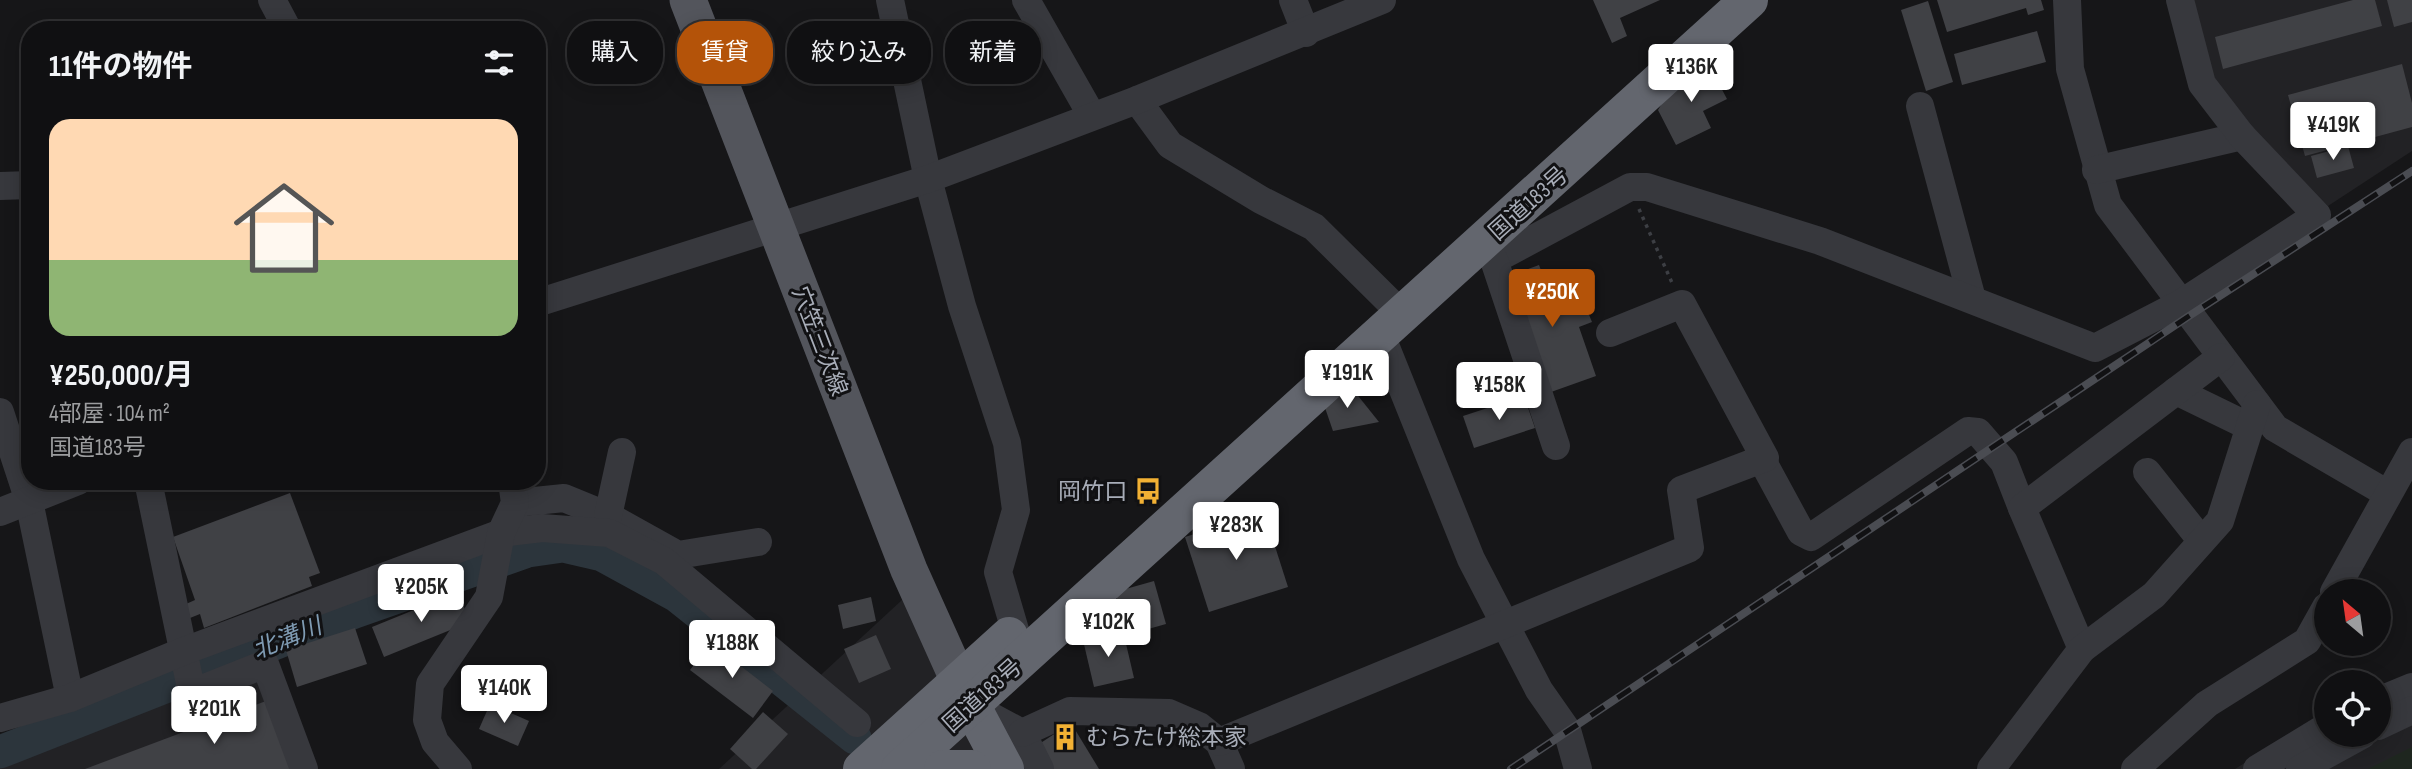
<!DOCTYPE html>
<html lang="ja">
<head>
<meta charset="utf-8">
<style>
  body { margin:0; font-family:"Sofia Sans Condensed","Noto Sans JP",sans-serif; background:#19191b; color:#f1f3f6; height:100vh; display:flex; flex-direction:column; font-size:26px; white-space:nowrap }
  * { box-sizing:border-box; margin:0 }
  p { font-size:23px; color:#9c9d9f }
  .icon { flex:none; width:38px; height:38px; fill:none; stroke:currentColor; stroke-width:2; stroke-linecap:round; stroke-linejoin:round }
  .map { position:relative; flex:1; overflow:hidden }
  .side { position:absolute; left:21px; top:21px; width:525px; height:469px; display:flex; flex-direction:column; background:#101012; border-radius:28px; box-shadow:0 4px 18px #0003,0 0 0 2px #303032 }
  .side>* { flex:none }
  .guide { position:absolute; left:567px; top:21px; width:665px; height:63px; display:flex; gap:14px }
  .needle { width:46px; rotate:331deg }
  .tools { position:absolute; left:2314px; top:579px; display:grid; gap:14px }
  .tools a { display:grid; place-items:center; width:77px; height:77px; border-radius:50%; background:#101012; box-shadow:0 4px 18px #0003,0 0 0 2px #303032; font-size:35px }
  .price { position:absolute; translate:-50% -60px; padding:0 16px; border-radius:7px; background:#fff; color:#222; font-size:23px; line-height:46px; filter:drop-shadow(0 2px 4px #0008) }
  .price::after { content:''; position:absolute; left:50%; top:42px; width:21px; height:16px; margin-left:-10px; background:inherit; clip-path:polygon(0 0,100% 0,50% 100%) }
  .price.current { background:#b45309; color:#fff }
  ul { padding:0; list-style:none }
  li { display:grid; align-content:center; gap:14px; height:371px; padding:0 28px }
  li+li { border-top:2px solid #303032 }
  li span { display:grid; place-items:center; height:217px; border-radius:21px; color:#555 }
  li>.icon { margin-inline-start:auto }
  span .icon { width:126px; height:126px; fill:#fffc; stroke-width:1 }
  li b { font-size:30px }
  h2 { display:flex; justify-content:space-between; align-items:center; height:84px; padding:0 28px; font-size:30px }
  .tag { padding:0 24px; border-radius:28px; background:#101012; box-shadow:0 4px 18px #0003,0 0 0 2px #303032; font-size:24px; line-height:63px }
  .tag.current { background:#b45309; color:#fff }
  .map>svg:first-child { display:block }
  .built { fill:#222225 }
  .green { fill:#1e261f }
  .lines { fill:none; stroke-linecap:round; stroke-linejoin:round }
  .river { stroke:#2c353c; stroke-width:33 }
  .building { fill:#404145 }
  .path { stroke:#3d3f44; stroke-width:3.5; stroke-dasharray:3.5 5; stroke-linecap:butt }
  .minor { stroke:#37383d; stroke-width:28 }
  .major { stroke:#53555c; stroke-width:37 }
  .highway { stroke:#63666e; stroke-width:38 }
  .rail-casing { stroke:#4a4c52; stroke-width:8 }
  .rail { stroke:#111113; stroke-width:5; stroke-dasharray:16; stroke-linecap:butt }
  .labels { text-anchor:middle; stroke-width:6; stroke-linejoin:round; paint-order:stroke }
  .street-label { font-size:23px; fill:#a8adb8; stroke:#111113 }
  .poi-label { font-size:23px; fill:#a8adb8; stroke:#111113; text-anchor:end }
  .water-label { font-size:24px; font-style:italic; fill:#7f9bb3; stroke:#111113 }
</style>
</head>
<body>
<div class="map">
<svg width="2412" height="769" viewBox="0 0 2412 769">
  <rect width="100%" height="100%" fill="#161618"/>
  <g class="built">
    <polygon points="2186,0 2412,0 2412,151 2328,206 2220,96"/>
    <polygon points="915,588 1006,769 719,769"/>
    <polygon points="263,654 306,769 0,769 0,763 15,759"/>
    <polygon points="2412,674 2412,769 2235,769 2326,712 2326,735 2378,735"/>
  </g>
  <polygon class="green" points="2412,747 2412,769 2368,769"/>
  <g class="lines">
    <polyline class="river" points="0,752 355,612 528,551 563,546 602,555 677,596 855,738"/>
  </g>
  <g class="building">
    <polygon points="1593,0 1660,0 1620,18 1627,36 1612,43"/>
    <polygon points="1937,0 2041,0 2044,10 2028,15 2026,8 1947,32"/>
    <polygon points="2353,0 2375,0 2382,26 2223,69 2215,37"/>
    <polygon points="2387,0 2412,0 2412,22 2394,27"/>
    <polygon points="1928,1 1953,82 1926,91 1901,10"/>
    <polygon points="2037,31 2046,62 1962,85 1954,54"/>
    <polygon points="2402,64 2412,103 2412,127 2305,156 2288,95"/>
    <polygon points="1709,65 1727,99 1703,111 1711,128 1676,145 1658,110 1675,82"/>
    <polygon points="2348,146 2354,168 2317,178 2311,156"/>
    <polygon points="1539,265 1545,281 1571,271 1592,322 1579,327 1596,376 1537,397 1506,277"/>
    <polygon points="1347,382 1379,422 1333,431 1323,402"/>
    <polygon points="1524,396 1535,428 1474,448 1463,416"/>
    <polygon points="290,493 320,573 309,577 312,586 204,628 200,614 190,618 186,604 195,600 173,537"/>
    <polygon points="1264,512 1288,587 1209,612 1185,537"/>
    <polygon points="1154,581 1166,624 1127,635 1115,592"/>
    <polygon points="458,592 470,622 384,657 372,627"/>
    <polygon points="871,597 876,621 843,629 838,605"/>
    <polygon points="355,628 367,664 297,687 286,650"/>
    <polygon points="1123,631 1134,678 1094,687 1083,640"/>
    <polygon points="876,635 891,669 859,683 844,649"/>
    <polygon points="711,643 773,691 753,718 690,670"/>
    <polygon points="266,701 291,769 85,769"/>
    <polygon points="490,704 529,721 518,746 479,729"/>
    <polygon points="763,712 788,734 756,769 752,769 730,749"/>
    <polygon points="1071,723 1099,769 1042,769 1030,750"/>
  </g>
  <g class="lines">
    <polyline class="path" points="1639,209 1673,285"/>
    <g class="minor">
      <polyline points="272,0 288,30"/>
      <polyline points="890,0 928,179 962,306 1007,443 1016,510 998,572 1015,630"/>
      <polyline points="1026,0 1092,116"/>
      <polyline points="1293,0 1306,33"/>
      <polyline points="2067,0 2070,69 2108,205 2275,428 2388,494"/>
      <polyline points="1137,100 1170,145 1261,200 1314,227 1403,315"/>
      <polyline points="1920,106 1972,299"/>
      <polyline points="2096,170 2242,136"/>
      <polyline points="0,186 30,185"/>
      <polyline points="1479,247 1494,260 1630,187 1647,187 1820,241 2095,348 2180,304 2317,215 2242,136 2202,84 2180,0"/>
      <polyline points="1494,260 1556,446"/>
      <polyline points="537,303 928,179 1137,100 1382,0"/>
      <polyline points="1381,335 1471,559 1539,690 1567,730 1578,769"/>
      <polyline points="2176,391 2250,427"/>
      <polyline points="0,412 29,501 70,698"/>
      <polyline points="1762,460 1801,532 1811,537 1968,431 1978,432 2004,462 2022,508"/>
      <polyline points="2147,472 2201,540"/>
      <polyline points="148,481 192,693 265,664 304,769"/>
      <polyline points="515,503 564,498 608,516 678,555 758,542"/>
      <polyline points="0,512 78,481"/>
      <polyline points="608,516 622,452"/>
      <polyline points="2334,592 2412,452"/>
      <polyline points="2082,649 2022,508 2221,357"/>
      <polyline points="2378,701 2412,687"/>
      <polyline points="970,705 1022,733 1040,769"/>
      <polyline points="0,718 70,698 184,651 501,533 542,528 609,533 664,561 857,723"/>
      <polyline points="2378,726 2412,710"/>
      <polyline points="1022,733 1070,711 1169,713 1199,726 1219,742 1231,769"/>
      <polyline points="1219,742 1690,548 1681,490 1765,458 1682,304 1610,333"/>
      <polyline points="458,769 435,742 427,720 430,684 489,597 501,533 515,503 512,481"/>
      <polyline points="1991,769 2082,649 2154,595 2220,521 2257,404"/>
      <polyline points="2135,769 2207,704 2307,641 2326,607"/>
      <polyline points="2257,769 2326,727"/>
      <polyline points="2300,769 2362,735"/>
    </g>
    <polyline class="major" points="688,0 909,570 958,679"/>
    <g class="highway">
      <polyline points="960,684 1005,769"/>
      <polyline points="862,769 1009,636"/>
      <polyline points="900,769 1749,0"/>
      <polyline points="943,769 972,769"/>
    </g>
    <defs>
      <polyline id="rail" points="1511,769 2189,316 2412,171"/>
    </defs>
    <use href="#rail" class="rail-casing"/>
    <use href="#rail" class="rail"/>
  </g>
  <defs>
    <symbol id="bus-bare" viewBox="-9 -9 18 18"><path d="M-5-6H5V4H4V6H2V4H-2V6H-4V4H-5ZM-3.5-4V0h7V-4ZM-3.5 1.2v1.5H-2V1.2ZM2 1.2v1.5H3.5V1.2Z" fill="#f2b134" stroke="#111113" stroke-width="2.5" paint-order="stroke"/></symbol>
    <symbol id="building-bare" viewBox="-9 -9 18 18"><path d="M-4-6H4V6H1V3H-1V6H-4ZM-2.5-4.3h1.7v1.8h-1.7ZM.8-4.3h1.7v1.8H.8ZM-2.5-1h1.7V.8h-1.7ZM.8-1h1.7V.8H.8Z" fill="#f2b134" stroke="#111113" stroke-width="2.5" paint-order="stroke"/></symbol>
  </defs>
  <g fill-rule="evenodd">
    <use href="#bus-bare" x="1129" y="472" width="38" height="38"/>
    <use href="#building-bare" x="1046" y="718" width="38" height="38"/>
  </g>
  <g class="labels">
    <g class="street-label">
      <text transform="translate(1528 203) rotate(-42)" y="8">国道183号</text>
      <text transform="translate(820 341) rotate(69)" y="8">穴笠三次線</text>
      <text transform="translate(982 695) rotate(-42)" y="8">国道183号</text>
    </g>
    <g class="poi-label">
      <text x="1127" y="499">岡竹口</text>
      <text x="1086" y="745" text-anchor="start">むらたけ総本家</text>
    </g>
    <g class="water-label">
      <text transform="translate(287 638) rotate(-22)" y="8">北溝川</text>
    </g>
  </g>
</svg>
<div class="tools">
<a><svg class="needle" viewBox="-14 -14 28 28"><path d="M0-13l5 13h-10z" fill="#e53935"/><path d="M0 13l5-13h-10z" fill="#9c9d9f"/></svg></a>
<a><svg class="icon" aria-label="locate" viewBox="0 0 24 24"><circle cx="12" cy="12" r="6"/><path d="M12 2v4M12 18v4M2 12h4M18 12h4"/></svg></a>
</div>
<b class="price" style="left:1691px;top:104px">¥136K</b>
<b class="price" style="left:2333px;top:162px">¥419K</b>
<b class="price current" style="left:1552px;top:329px">¥250K</b>
<b class="price" style="left:1347px;top:410px">¥191K</b>
<b class="price" style="left:1499px;top:422px">¥158K</b>
<b class="price" style="left:1236px;top:562px">¥283K</b>
<b class="price" style="left:421px;top:624px">¥205K</b>
<b class="price" style="left:1108px;top:659px">¥102K</b>
<b class="price" style="left:732px;top:680px">¥188K</b>
<b class="price" style="left:504px;top:725px">¥140K</b>
<b class="price" style="left:214px;top:746px">¥201K</b>
<div class="guide">
<a class="tag">購入</a>
<a class="tag current">賃貸</a>
<a class="tag">絞り込み</a>
<a class="tag">新着</a>
</div>
<section class="side">
<h2>11件の物件<svg class="icon" aria-label="filters" viewBox="0 0 24 24"><path d="M4 7h16M4 17h16"/><circle cx="9" cy="7" r="2"/><circle cx="15" cy="17" r="2"/></svg></h2>
<ul>
<li><span style="background:linear-gradient(#ffd9b3 65%,#8fb573 0)"><svg class="icon" aria-label="home" viewBox="0 0 24 24"><path d="M3 11l9-7 9 7M6 9v11h12V9"/></svg></span><div><b>¥250,000/月</b><p>4部屋 · 104 m²</p><p>国道183号</p></div></li>
</ul>
</section>
</div>
</body>
</html>
